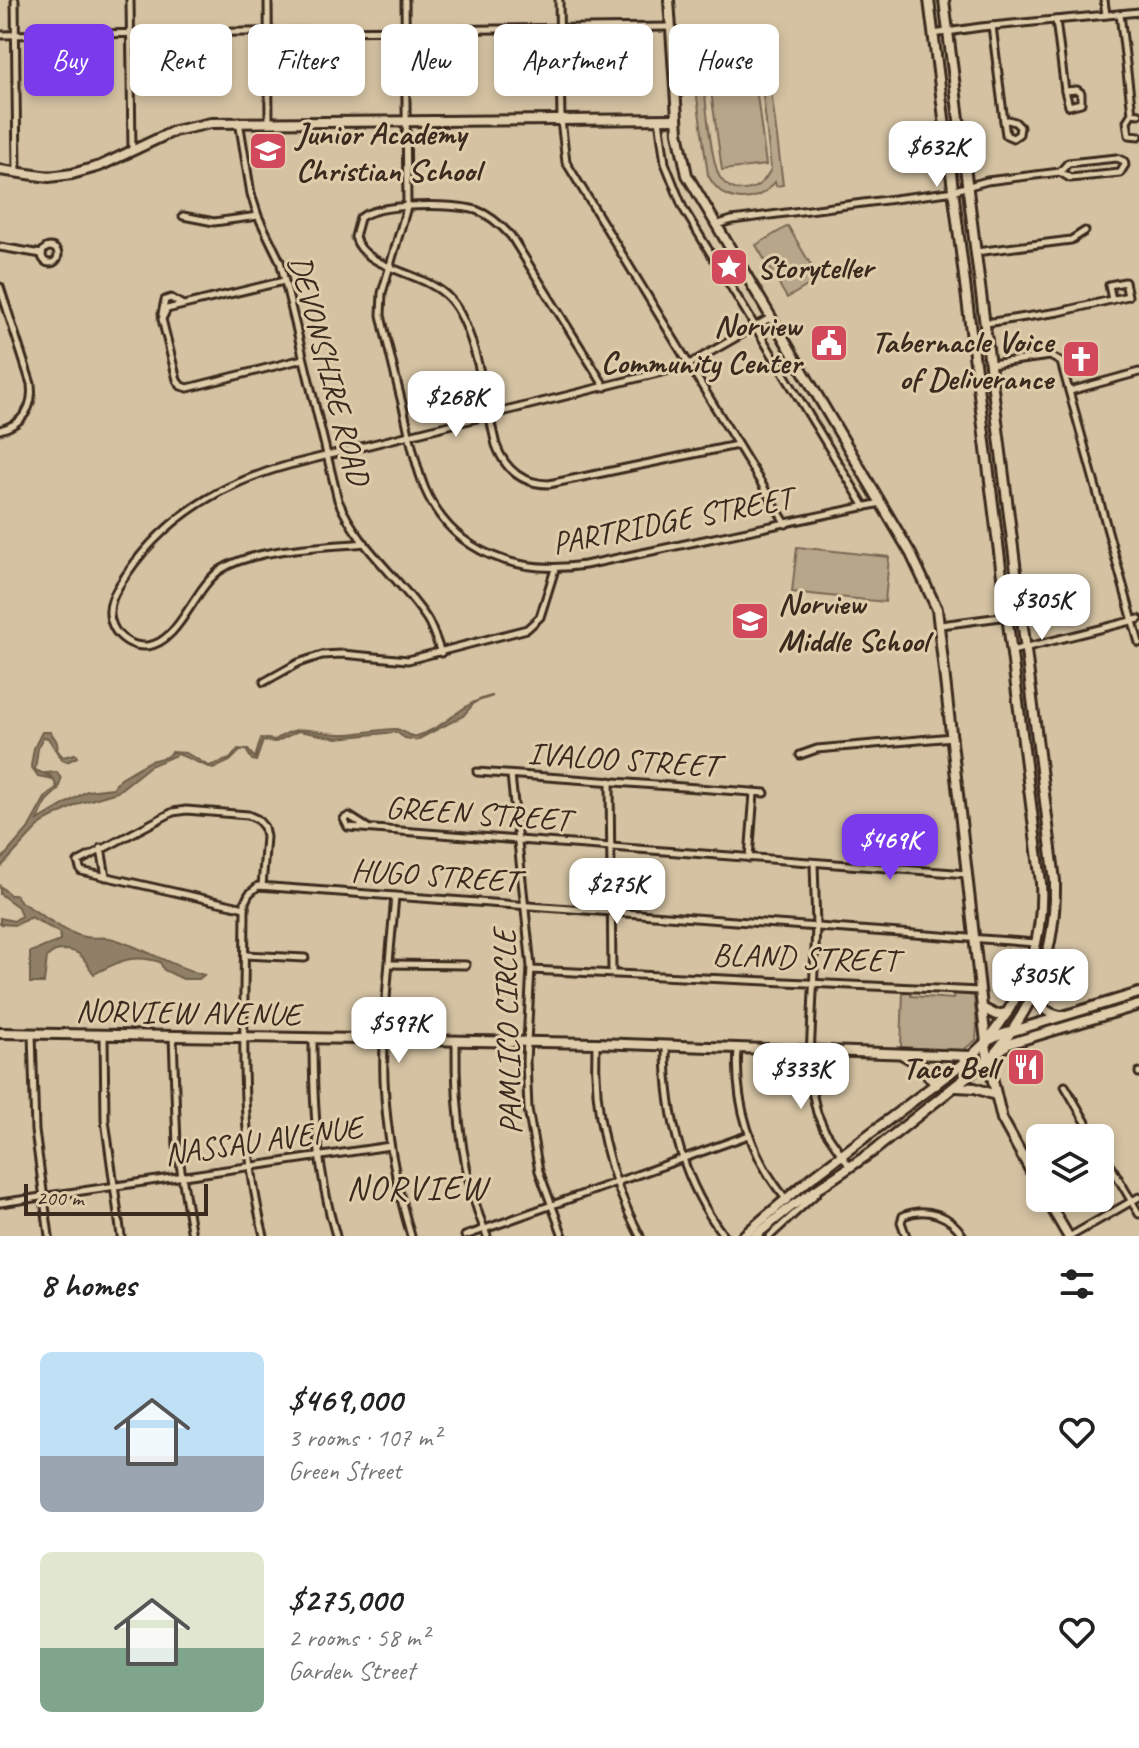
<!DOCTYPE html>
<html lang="en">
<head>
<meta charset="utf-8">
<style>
  body { margin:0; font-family:Caveat,sans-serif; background:#f2f2f2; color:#222; height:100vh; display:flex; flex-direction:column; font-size:30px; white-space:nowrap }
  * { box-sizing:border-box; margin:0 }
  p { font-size:26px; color:#767676 }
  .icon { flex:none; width:44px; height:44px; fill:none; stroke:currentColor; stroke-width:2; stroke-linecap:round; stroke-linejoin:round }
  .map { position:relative; height:1236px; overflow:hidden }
  .panel { display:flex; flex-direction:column; background:#fff; flex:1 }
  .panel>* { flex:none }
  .hud { position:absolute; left:24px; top:24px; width:1092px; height:72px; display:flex; gap:16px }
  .tools { position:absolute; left:1026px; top:1124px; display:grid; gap:16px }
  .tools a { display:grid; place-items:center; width:88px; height:88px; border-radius:12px; background:#fff; box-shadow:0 4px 12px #0003; font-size:40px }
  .scale { position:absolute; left:24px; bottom:20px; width:184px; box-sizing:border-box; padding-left:8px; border:4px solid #3b2a1e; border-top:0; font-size:22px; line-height:28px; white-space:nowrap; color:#3b2a1e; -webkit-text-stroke:6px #deccaa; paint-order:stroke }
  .price { position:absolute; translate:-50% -68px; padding:0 18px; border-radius:16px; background:#fff; color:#222; font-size:26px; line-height:52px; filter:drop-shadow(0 2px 4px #0008) }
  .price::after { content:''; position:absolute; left:50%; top:48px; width:24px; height:18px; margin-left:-12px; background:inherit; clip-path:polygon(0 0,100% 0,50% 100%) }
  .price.selected { background:#7c3aed; color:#fff }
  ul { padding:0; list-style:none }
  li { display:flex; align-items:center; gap:24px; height:200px; padding:0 40px }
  li span { display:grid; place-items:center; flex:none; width:224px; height:160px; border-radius:12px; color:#555 }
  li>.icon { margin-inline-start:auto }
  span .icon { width:96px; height:96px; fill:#fffc; stroke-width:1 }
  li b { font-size:34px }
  h2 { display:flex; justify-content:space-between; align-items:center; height:96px; padding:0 40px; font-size:34px }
  .pill { padding:0 28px; border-radius:12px; background:#fff; box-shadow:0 4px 12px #0003; font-size:28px; line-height:72px }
  .pill.selected { background:#7c3aed; color:#fff }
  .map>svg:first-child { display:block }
  .green { fill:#b8a68a; stroke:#7a6854; stroke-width:2; fill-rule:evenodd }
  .water { fill:#918068; stroke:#6f5e4a; stroke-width:2 }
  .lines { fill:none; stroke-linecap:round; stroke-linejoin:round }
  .street-casing { stroke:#3b2a1e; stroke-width:11 }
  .secondary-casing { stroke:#3b2a1e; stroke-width:14 }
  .primary-casing { stroke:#3b2a1e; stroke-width:14 }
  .street { stroke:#deccaa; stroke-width:5 }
  .secondary { stroke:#deccaa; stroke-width:8 }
  .primary { stroke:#deccaa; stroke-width:8 }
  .labels { text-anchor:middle; stroke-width:6; stroke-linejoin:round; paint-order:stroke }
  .poi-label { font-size:32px; font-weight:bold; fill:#3b2a1e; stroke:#deccaa; text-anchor:start }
  .street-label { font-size:32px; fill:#3b2a1e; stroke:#deccaa }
  .neighbourhood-label { font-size:34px; letter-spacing:2px; fill:#3b2a1e; stroke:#deccaa }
</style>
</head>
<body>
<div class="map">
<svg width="1139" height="1236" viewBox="0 0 1139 1236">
  <rect width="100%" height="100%" fill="#d4c2a2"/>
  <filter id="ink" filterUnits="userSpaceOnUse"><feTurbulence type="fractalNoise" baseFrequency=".0125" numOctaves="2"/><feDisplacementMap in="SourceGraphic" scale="16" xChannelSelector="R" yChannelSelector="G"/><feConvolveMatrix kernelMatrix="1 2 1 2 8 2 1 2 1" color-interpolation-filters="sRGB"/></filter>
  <g filter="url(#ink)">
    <g class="green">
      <path d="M 726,34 C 748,33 763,44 768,66 L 783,185 L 776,186 L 775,182 C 755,207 722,204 708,175 L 694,76 C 693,54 705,40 726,34 ZM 727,44 C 745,45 754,51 760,68 L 771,169 C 765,181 757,190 742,190 C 734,190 726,186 721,179 C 711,166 703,85 704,66 C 709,54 715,49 727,44 Z"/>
      <polygon points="753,64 766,165 722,170 708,70"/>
      <polygon points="788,226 819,279 787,298 756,245"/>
      <polygon points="797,547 889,557 885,602 792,592"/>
      <polygon points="903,991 911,991 911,996 953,999 954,993 974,996 977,1026 976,1040 962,1051 901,1047"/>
    </g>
    <g class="water">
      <path d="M 493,696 L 475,702 L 463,716 L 417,740 L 405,738 L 396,732 L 337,738 L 298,731 L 276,742 L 263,741 L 256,761 L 252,760 L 246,750 L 241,750 L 230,761 L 213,769 L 178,754 L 150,766 L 117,792 L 80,803 L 42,823 L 0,868 L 1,860 L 28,829 L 45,798 L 57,787 L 53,779 L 38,776 L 31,766 L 34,748 L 42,732 L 50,732 C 55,738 59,743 57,750 L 63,757 L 75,754 L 77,757 L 67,762 L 62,760 L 48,738 L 43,737 L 38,748 L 35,770 L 52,777 L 46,773 L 57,772 L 61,779 L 58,790 L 46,801 L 38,820 L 87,791 L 113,788 L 121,778 L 150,761 L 166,757 L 172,752 L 186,753 L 209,766 L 230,759 L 238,749 L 248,750 L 255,758 L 261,738 L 275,740 C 302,721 310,733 339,734 C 358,735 377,729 395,729 C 404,729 407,738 417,736 C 446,728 464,700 493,696 Z"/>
      <path d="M 0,886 L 10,895 L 16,895 L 21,902 C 40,913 60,930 81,936 C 92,940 104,935 117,940 C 147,950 174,967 204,975 L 199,979 L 183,979 L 164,970 L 160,962 C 132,953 118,962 94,974 C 84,961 84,951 65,950 C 56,950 53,951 47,957 L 44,983 L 30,983 L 30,952 L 60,941 L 60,933 L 31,917 L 16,925 L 0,924 L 0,918 L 14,921 L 21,916 L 18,907 L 0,894 Z"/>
    </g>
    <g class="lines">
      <defs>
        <g id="street">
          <polyline points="15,0 17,172"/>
          <polyline points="130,0 132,150"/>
          <polyline points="268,0 269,122"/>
          <path d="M 405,0 L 407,207 L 382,293 L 381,315 C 388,347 396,379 404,411 C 410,437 415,465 425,489 C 453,554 519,575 585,565 L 881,503"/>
          <polyline points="559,0 561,120 566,162 786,524"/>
          <polyline points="1104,0 1106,15"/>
          <polyline points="1120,14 1132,113"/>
          <polyline points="1056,20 1065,91"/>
          <polyline points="992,26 1004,121"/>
          <polyline points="933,34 981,27 1139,12"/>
          <polyline points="0,35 671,27"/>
          <polygon points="1077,90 1081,93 1081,103 1069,106 1065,91"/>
          <polyline points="1139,114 1132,113 1127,121 1129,135 1139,136"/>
          <polyline points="659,119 665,163 683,208 865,507"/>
          <polygon points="1008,120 1015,122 1020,127 1019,134 1013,138 1006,135 1004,121"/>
          <path d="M 239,121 L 251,194 L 258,216 L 280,261 L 338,500 C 357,546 400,578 427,619 C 433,629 437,642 441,653"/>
          <polygon points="1117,158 1124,161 1125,165 1120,173 1070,178 1060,172 1068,163"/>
          <polyline points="183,216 214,222 258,216"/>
          <polyline points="716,225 732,220 948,192 987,181 1060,172"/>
          <polyline points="0,247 42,254"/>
          <circle cx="50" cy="255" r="8"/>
          <polyline points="976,252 1071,240 1085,231"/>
          <polyline points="284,281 167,309 162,319 177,380 181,386 188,388 303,359"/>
          <path d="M 0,287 L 31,384 C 34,407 23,424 0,430"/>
          <polyline points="162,314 165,300 171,298 181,304"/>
          <polyline points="986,323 1059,312 1128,296 1125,282 1109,285 1112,300"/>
          <polyline points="991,364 1050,356 1061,362 1139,643"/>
          <path d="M 605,387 L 511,236 C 501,225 490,215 476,210 C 453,203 378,203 360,218 L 355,237 C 365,271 426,271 450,299 C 476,327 486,406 496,445 C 505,469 522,484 549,484 L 737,445"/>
          <polyline points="1070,391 1139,372"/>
          <path d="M 365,543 C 325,547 255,548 222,569 C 194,586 180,643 147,646 C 133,647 119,639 113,626 C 104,607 116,590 126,575 C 165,517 222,483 289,465 L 686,366 L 770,318"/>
          <polyline points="941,625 1008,616"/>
          <polyline points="1012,651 1139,619"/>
          <polyline points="264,682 298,663 322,655 342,654 408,660 527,629 540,617 555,569"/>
          <polyline points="800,755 817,749 953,737"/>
          <polyline points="477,772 765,793"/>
          <polyline points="511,775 531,967 526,1061 528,1109 539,1171 563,1236"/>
          <polyline points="610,781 612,973"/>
          <polyline points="368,828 349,816 344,819 348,827 967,874"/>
          <polyline points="101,848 106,877"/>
          <polyline points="749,858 754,793"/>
          <polyline points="814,863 816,927 809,1079 817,1113 824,1129 850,1167"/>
          <path d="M 395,896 C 390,956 382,1018 384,1079 C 386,1133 396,1185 411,1236"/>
          <polyline points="245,908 81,871 78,862 173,812 186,810 248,815 257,819 264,827 266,837 262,886"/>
          <polyline points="245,955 305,958"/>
          <polyline points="390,964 466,965"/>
          <polyline points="531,970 980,991"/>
          <polyline points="32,1034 35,1131 49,1236"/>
          <polyline points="104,1035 105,1120 121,1236"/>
          <polyline points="173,1036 177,1146 192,1236"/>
          <path d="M 313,1039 C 313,1106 317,1172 336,1236"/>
          <path d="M 456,1041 C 455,1107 461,1175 487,1236"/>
          <path d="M 596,1043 C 593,1111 608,1176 640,1236"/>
          <path d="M 666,1046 C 666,1115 681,1180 724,1236"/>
          <path d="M 738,1049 C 734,1103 751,1157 786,1199"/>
          <polyline points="1139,1072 1139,1073"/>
          <polyline points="1065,1086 1095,1138"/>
          <polyline points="1100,1147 1139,1214"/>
          <polyline points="0,1203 390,1146"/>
          <path d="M 264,1236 C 236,1126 245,1014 245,902 L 249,894 L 258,886 L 1036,943"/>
          <polyline points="465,1236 749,1135"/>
          <polyline points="770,1236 817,1193"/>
          <path d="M 906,1236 L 901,1222 L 903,1216 C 926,1206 951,1215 963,1236"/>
          <polyline points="1071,1236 1139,1197"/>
        </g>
        <g id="secondary">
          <polyline points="669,0 678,132 687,175 911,554 937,609 988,1060 1002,1119 1040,1188"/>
          <path d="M 929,0 L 1041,883 C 1044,943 1024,996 986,1042"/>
          <path d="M 944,0 L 1055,881 C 1056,946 1039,1000 997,1050"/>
          <polyline points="0,170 49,177 72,174 100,166 174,131 211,123 677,119"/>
          <polyline points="982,1008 996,1015 1007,1013"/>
          <polyline points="0,1033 596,1043 971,1056"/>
          <polyline points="903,1055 919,1064 936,1085"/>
          <polyline points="1046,1198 1068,1236"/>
        </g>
        <g id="primary">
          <path d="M 1037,987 C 1036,1003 1044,1013 1060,1016"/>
          <polyline points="956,1087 975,1088 995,1095"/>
          <polyline points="743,1236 810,1179 966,1061 986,1042 1000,1035 1139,993"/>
          <polyline points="755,1236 792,1206 872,1152 1008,1044 1139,1005"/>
        </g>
      </defs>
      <use href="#street" class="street-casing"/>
      <use href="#secondary" class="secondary-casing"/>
      <use href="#primary" class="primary-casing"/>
      <use href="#street" class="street"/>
      <use href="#secondary" class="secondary"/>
      <use href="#primary" class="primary"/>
    </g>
  </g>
  <defs>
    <symbol id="school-square" viewBox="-11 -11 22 22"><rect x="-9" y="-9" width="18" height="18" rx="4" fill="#d1495b" stroke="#deccaa"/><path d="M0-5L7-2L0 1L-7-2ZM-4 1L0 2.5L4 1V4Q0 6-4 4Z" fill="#fff"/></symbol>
    <symbol id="sight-square" viewBox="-11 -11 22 22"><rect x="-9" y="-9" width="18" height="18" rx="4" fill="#d1495b" stroke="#deccaa"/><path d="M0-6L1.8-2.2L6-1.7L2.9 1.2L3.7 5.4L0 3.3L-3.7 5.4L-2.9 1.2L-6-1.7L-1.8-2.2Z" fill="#fff"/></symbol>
    <symbol id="civic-square" viewBox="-11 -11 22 22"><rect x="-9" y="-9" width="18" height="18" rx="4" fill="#d1495b" stroke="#deccaa"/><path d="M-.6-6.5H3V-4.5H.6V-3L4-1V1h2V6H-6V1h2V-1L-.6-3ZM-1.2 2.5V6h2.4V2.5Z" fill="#fff"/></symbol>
    <symbol id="church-square" viewBox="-11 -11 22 22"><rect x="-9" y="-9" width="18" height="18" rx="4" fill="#d1495b" stroke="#deccaa"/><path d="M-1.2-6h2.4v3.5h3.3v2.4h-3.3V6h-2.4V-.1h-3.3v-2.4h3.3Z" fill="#fff"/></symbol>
    <symbol id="restaurant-square" viewBox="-11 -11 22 22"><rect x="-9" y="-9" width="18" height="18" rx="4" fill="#d1495b" stroke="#deccaa"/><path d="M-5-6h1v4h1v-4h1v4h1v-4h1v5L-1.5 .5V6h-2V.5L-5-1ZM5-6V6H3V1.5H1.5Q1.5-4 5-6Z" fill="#fff"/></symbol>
  </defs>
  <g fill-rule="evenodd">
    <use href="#school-square" x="246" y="129" width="44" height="44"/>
    <use href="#sight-square" x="707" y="245" width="44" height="44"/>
    <use href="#civic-square" x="807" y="321" width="44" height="44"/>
    <use href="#church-square" x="1059" y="337" width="44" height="44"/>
    <use href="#school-square" x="728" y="599" width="44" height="44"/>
    <use href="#restaurant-square" x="1004" y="1045" width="44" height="44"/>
  </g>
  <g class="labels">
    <g class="poi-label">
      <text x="296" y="144">Junior Academy<tspan x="296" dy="37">Christian School</tspan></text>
      <text x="757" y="278">Storyteller</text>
      <text x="801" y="336" text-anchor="end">Norview<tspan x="801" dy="37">Community Center</tspan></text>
      <text x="1053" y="352" text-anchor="end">Tabernacle Voice<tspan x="1053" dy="37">of Deliverance</tspan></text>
      <text x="778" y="614">Norview<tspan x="778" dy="37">Middle School</tspan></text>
      <text x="998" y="1078" text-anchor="end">Taco Bell</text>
    </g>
    <g class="street-label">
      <text transform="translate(330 370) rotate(75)" y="11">DEVONSHIRE ROAD</text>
      <text transform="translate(672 520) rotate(-11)" y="11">PARTRIDGE STREET</text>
      <text transform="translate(623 759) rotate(4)" y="11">IVALOO STREET</text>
      <text transform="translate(478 813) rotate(4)" y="11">GREEN STREET</text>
      <text transform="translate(435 875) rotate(4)" y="11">HUGO STREET</text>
      <text transform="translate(805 957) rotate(2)" y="11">BLAND STREET</text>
      <text transform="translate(188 1012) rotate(1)" y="11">NORVIEW AVENUE</text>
      <text transform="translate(507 1032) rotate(-92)" y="11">PAMLICO CIRCLE</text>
      <text transform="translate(263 1140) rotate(-8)" y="11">NASSAU AVENUE</text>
    </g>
    <g class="neighbourhood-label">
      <text x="417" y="1199">NORVIEW</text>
    </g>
  </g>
</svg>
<div class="tools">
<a><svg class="icon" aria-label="layers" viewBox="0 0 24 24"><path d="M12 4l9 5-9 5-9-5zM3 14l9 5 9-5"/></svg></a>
</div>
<div class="scale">200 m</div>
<b class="price" style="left:937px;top:189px">$632K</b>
<b class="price" style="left:456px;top:439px">$268K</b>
<b class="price" style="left:1042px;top:642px">$305K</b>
<b class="price selected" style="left:890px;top:882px">$469K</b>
<b class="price" style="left:617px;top:926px">$275K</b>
<b class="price" style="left:1040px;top:1017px">$305K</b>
<b class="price" style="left:399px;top:1065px">$597K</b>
<b class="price" style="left:801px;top:1111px">$333K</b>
<div class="hud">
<a class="pill selected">Buy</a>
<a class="pill">Rent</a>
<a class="pill">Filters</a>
<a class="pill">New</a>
<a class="pill">Apartment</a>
<a class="pill">House</a>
</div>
</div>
<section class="panel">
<h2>8 homes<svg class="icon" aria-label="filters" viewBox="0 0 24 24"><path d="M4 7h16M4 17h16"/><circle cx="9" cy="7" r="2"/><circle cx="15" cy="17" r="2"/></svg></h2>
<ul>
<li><span style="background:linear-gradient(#bfe0f5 65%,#9aa5b1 0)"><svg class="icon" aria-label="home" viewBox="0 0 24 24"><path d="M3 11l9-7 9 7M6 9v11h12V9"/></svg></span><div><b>$469,000</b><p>3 rooms · 107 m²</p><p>Green Street</p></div><svg class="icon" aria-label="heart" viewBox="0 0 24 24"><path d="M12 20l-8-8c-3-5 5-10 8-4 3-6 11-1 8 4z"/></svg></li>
<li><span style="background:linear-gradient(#dfe7d0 60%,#7fa58c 0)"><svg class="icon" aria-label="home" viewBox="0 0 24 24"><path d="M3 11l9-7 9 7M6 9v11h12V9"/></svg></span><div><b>$275,000</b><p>2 rooms · 58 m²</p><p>Garden Street</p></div><svg class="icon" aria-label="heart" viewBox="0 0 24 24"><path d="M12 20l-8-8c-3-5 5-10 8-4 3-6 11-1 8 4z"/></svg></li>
</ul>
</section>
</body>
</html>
